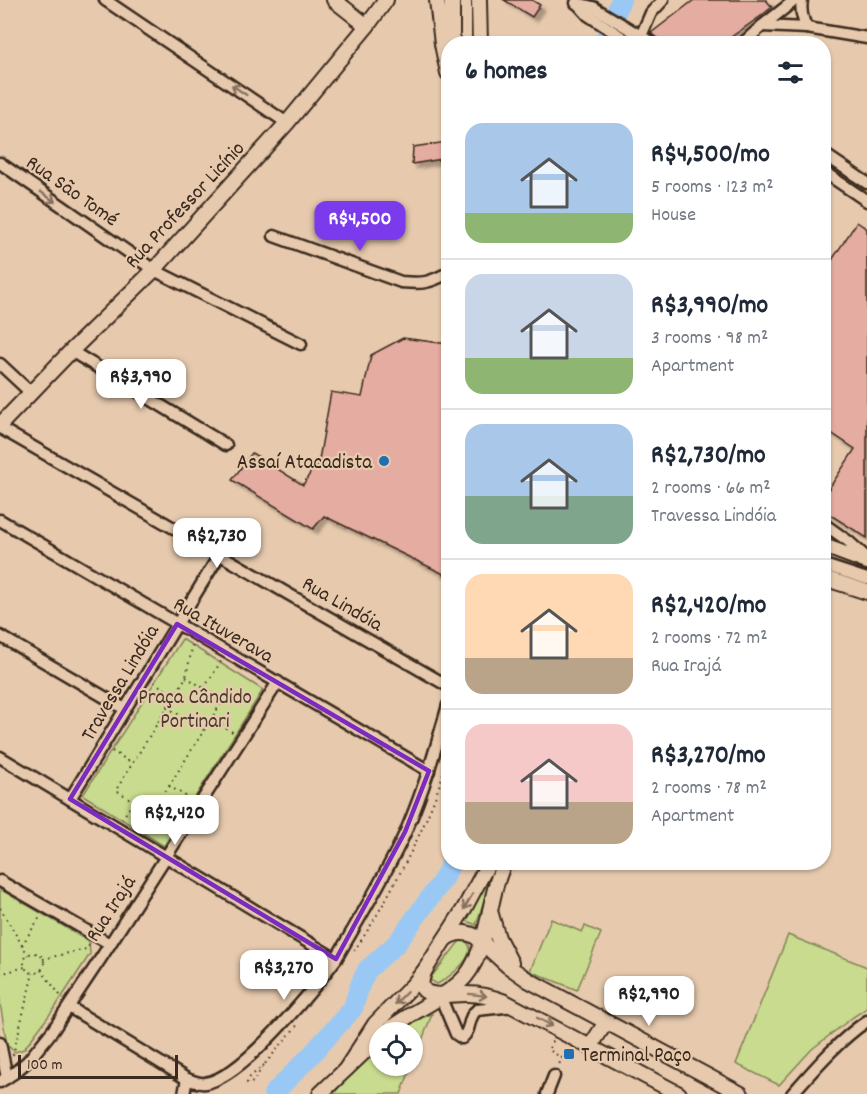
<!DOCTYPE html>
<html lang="en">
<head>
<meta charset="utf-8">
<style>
  body { margin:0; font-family:Dekko,sans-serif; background:#f6f6f7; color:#1f2937; height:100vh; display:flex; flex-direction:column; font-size:22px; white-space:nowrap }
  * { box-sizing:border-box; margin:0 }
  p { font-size:20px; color:#747a83 }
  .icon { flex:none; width:33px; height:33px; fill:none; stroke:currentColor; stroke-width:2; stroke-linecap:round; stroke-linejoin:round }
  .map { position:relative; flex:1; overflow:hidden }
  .side { position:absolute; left:441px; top:36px; width:390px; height:834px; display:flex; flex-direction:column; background:#fff; border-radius:24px; box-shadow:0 2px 4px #0004 }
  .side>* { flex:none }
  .tools { position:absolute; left:369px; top:1022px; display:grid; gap:12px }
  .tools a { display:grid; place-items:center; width:54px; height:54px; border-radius:50%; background:#fff; box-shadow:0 2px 4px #0004; font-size:30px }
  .scale { position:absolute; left:18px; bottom:15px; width:160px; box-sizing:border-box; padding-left:6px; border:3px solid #3b2a1e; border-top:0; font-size:16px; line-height:21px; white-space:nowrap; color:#3b2a1e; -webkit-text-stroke:4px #e7caae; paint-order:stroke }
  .price { position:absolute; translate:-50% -51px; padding:0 14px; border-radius:12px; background:#fff; color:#222; font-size:20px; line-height:39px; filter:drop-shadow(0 2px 3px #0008) }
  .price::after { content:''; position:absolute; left:50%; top:36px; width:18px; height:14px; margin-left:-9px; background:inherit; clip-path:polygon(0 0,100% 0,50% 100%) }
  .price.on { background:#7c3aed; color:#fff }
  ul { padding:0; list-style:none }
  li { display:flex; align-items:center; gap:18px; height:150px; padding:0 24px }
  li+li { border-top:2px solid #e0e1e3 }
  li span { display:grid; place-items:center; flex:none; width:168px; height:120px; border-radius:18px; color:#555 }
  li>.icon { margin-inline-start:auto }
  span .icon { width:72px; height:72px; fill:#fffc; stroke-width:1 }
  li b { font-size:26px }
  h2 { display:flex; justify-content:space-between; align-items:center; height:72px; padding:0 24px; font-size:26px }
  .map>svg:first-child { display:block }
  .green { fill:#c8db8f; stroke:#828256; stroke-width:1.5 }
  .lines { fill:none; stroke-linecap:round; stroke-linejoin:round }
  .river { stroke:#99c8f4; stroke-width:20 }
  .building { fill:#e5aca1; stroke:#3b2a1e; stroke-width:1.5; filter:url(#shadow) }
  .minor-casing { stroke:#3b2a1e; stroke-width:15 }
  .major-casing { stroke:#3b2a1e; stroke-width:18 }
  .path { stroke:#3b2a1e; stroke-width:2; stroke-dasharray:1.5 4.5; stroke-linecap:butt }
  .minor { stroke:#e7caae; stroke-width:10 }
  .major { stroke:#e7caae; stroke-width:14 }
  .oneway { stroke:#88725f }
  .marked { fill:none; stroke:#7b2cbf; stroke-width:4.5; stroke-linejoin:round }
  .poi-dot { fill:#1f6fb2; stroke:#e7caae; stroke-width:2 }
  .labels { text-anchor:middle; stroke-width:4.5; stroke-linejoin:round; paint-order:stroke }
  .street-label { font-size:21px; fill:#3b2a1e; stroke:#e7caae }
  .poi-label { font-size:21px; fill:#3b2a1e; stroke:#e7caae; text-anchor:end }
  .park-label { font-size:21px; fill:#493c29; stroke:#e7caae }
</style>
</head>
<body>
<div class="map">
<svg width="867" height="1094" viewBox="0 0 867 1094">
  <defs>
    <filter id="shadow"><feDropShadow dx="4.5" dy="4.5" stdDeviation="1.5" flood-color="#0004"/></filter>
  </defs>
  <rect width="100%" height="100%" fill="#e7caae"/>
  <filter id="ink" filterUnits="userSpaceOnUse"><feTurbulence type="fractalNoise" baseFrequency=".0167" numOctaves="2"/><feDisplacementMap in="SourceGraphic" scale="12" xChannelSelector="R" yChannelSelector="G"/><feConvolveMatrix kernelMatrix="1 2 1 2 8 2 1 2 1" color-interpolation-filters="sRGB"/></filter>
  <g filter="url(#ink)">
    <g class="green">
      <polygon points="182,639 263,690 164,846 83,795"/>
      <polygon points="494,870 476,925 465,920"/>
      <polygon points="0,889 89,941 90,954 56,1006 24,1049 15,1052 7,1045 0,1003"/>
      <polygon points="551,919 582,932 585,926 601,933 577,990 530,971"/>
      <polygon points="788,935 867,967 867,1008 853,1017 812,1049 779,1085 736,1064"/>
      <path d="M 463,940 C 485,950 448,979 437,984 L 430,980 L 432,976 L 459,942 Z"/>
      <polygon points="432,1014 413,1064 412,1032 398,1032 413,1021"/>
      <polygon points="379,1046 380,1065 412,1065 401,1094 334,1094 345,1078"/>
    </g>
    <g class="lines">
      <g class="river">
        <polyline points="603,44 621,0"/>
        <polyline points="273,1094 313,1053 353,1008 360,985 367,970 397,943 442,881 452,862"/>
      </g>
    </g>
    <g class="building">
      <polygon points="504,0 532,0 540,5 532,17"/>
      <polygon points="694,0 766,0 772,7 761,16 721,44 663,44 658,38 651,33"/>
      <polygon points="447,142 448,158 412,164 413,147"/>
      <polygon points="857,222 867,229 867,538 824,511 824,496 855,449 824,428 824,272"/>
      <polygon points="403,338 448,344 448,576 324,516 313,529 232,480 252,453 303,485 312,470 317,471 331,392 362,397 371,355"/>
    </g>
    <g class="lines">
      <defs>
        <g id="minor">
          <polyline points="105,0 287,123"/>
          <polyline points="466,0 466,44"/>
          <path d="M 802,0 C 800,11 802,19 807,28"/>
          <polyline points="576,3 593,7 654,44"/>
          <polyline points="577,3 588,15 632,44"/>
          <polyline points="762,26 807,28 867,38"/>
          <polyline points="641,36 651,13 663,0"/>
          <polyline points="742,44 762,26 795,0"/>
          <polyline points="824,154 867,183"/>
          <polyline points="0,163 154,270 301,344"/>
          <polyline points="824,172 867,201"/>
          <path d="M 274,236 L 401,282 C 423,284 429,283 448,273"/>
          <polyline points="71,351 226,445"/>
          <polyline points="0,364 30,392"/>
          <polyline points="0,428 448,686"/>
          <polyline points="0,520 429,771"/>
          <polyline points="824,524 848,541 867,558"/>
          <polyline points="824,565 867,579"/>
          <polyline points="0,636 125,709"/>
          <polyline points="0,757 336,959"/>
          <polyline points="70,799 220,554"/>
          <polyline points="0,881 110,944"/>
          <path d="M 440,996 L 456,1034 L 462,1038 C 472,1030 467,1017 477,1010 L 514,1006"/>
          <path d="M 69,1007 L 187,1079 C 193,1081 199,1084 205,1083 C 242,1078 313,990 336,959 C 360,917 386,875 406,831 C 424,789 436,748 448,705"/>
          <polyline points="0,1043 7,1078"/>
          <polyline points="0,1082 14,1073 28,1061 53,1030 101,958 278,682"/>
          <polyline points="184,1094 187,1079"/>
          <polyline points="547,1094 554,1076"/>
          <path d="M 792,1094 C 815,1068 838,1041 867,1021"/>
        </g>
        <g id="major">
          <polyline points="334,0 367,26"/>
          <polyline points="437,0 442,44 448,73"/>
          <polyline points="452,0 452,44"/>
          <polyline points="479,0 480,44"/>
          <polyline points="0,425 71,351 154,270 287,123 367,26 386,0"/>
          <polyline points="824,546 867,562"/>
          <polyline points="824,578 867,592"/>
          <polyline points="490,911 498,938 511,963"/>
          <path d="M 445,939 C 454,932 464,931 475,936 L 508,966 L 528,980 L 741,1094"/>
          <path d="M 425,970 C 410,1004 449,993 468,994 C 481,994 492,997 505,1002 L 679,1094"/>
          <path d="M 386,1032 C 408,1013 438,1002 459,983 C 482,964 487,921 494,893 C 496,883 500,873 504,862"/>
          <polyline points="590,1047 606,1022"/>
          <polyline points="346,1069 375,1024 413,985 425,970 464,909 489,862"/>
          <polyline points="320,1094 380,1037"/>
        </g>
      </defs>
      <use href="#minor" class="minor-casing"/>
      <use href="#major" class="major-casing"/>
      <g class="path">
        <polyline points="186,677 223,700 152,813 116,790 186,677 193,643"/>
        <polyline points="154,682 174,695"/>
        <polyline points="204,688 222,660"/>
        <polyline points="167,707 203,730"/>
        <polyline points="211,718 234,733"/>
        <polyline points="112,751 132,763"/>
        <polyline points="169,786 192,800"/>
        <polyline points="122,819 134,801"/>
        <polyline points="0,908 28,955"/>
        <polyline points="22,945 40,917"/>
        <path d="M 354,951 C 371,927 385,901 399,875 C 419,837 438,798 448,755"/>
        <circle cx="34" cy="963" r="10"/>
        <polyline points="43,959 86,949 90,943"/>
        <polyline points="41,970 63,999"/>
        <polyline points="0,974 25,967"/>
        <polyline points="553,1041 549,1050 562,1058 558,1067"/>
        <polyline points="13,1055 33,973"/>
        <polyline points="264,1065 249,1078 247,1083 249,1084 253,1082 264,1065 299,1023"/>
      </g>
      <use href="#minor" class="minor"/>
      <use href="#major" class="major"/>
    </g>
    <defs><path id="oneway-shaft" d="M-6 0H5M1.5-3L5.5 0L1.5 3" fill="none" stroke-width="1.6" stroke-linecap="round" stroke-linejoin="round" transform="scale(1.5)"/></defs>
    <g class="oneway">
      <use href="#oneway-shaft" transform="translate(239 90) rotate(-146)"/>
      <use href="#oneway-shaft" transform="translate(48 197) rotate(35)"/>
      <use href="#oneway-shaft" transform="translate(468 902) rotate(120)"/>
      <use href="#oneway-shaft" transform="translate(478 995) rotate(7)"/>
      <use href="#oneway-shaft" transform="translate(401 998) rotate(134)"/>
      <use href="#oneway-shaft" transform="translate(545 1022) rotate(28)"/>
    </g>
  </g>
  <path class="marked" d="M 177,624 L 429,771 L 405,832 L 336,959 L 70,799 Z"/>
  <g class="poi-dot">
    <circle cx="384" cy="461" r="6"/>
    <rect x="563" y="1048" width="12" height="12" rx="3"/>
  </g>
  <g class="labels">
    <g class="street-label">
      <text transform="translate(73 190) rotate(35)" y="7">Rua São Tomé</text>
      <text transform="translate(184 204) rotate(-47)" y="7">Rua Professor Licínio</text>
      <text transform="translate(343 603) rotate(30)" y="7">Rua Lindóia</text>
      <text transform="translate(224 629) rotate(30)" y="7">Rua Ituverava</text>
      <text transform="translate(119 682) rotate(-59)" y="7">Travessa Lindóia</text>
      <text transform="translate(110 908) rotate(-57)" y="7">Rua Irajá</text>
    </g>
    <g class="poi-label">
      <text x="372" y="468">Assaí Atacadista</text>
      <text x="581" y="1061" text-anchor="start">Terminal Paço</text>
    </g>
    <g class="park-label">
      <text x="195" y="703">Praça Cândido<tspan x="195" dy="24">Portinari</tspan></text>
    </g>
  </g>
</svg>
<div class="tools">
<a><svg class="icon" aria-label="locate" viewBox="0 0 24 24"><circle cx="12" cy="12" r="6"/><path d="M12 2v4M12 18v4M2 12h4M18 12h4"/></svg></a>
</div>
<div class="scale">100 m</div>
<b class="price on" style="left:360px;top:252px">R$4,500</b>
<b class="price" style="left:141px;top:410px">R$3,990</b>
<b class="price" style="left:217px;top:569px">R$2,730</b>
<b class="price" style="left:175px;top:846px">R$2,420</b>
<b class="price" style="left:284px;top:1001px">R$3,270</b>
<b class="price" style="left:649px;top:1027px">R$2,990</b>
<section class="side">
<h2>6 homes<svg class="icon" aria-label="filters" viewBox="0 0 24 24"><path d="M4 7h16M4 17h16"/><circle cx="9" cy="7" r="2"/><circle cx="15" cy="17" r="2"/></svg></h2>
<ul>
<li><span style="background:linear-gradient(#a9c7e8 75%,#8fb573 0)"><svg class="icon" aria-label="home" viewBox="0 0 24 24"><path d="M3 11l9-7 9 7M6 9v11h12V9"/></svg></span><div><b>R$4,500/mo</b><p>5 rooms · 123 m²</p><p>House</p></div></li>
<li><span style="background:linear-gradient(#c9d6e8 70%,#8fb573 0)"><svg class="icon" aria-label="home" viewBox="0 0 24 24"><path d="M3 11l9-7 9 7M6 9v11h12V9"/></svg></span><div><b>R$3,990/mo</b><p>3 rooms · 98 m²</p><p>Apartment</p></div></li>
<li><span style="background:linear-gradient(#a9c7e8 60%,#7fa58c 0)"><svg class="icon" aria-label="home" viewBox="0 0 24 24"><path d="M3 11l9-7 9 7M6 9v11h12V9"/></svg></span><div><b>R$2,730/mo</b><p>2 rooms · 66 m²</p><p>Travessa Lindóia</p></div></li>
<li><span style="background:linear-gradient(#ffd9b3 70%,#b9a48a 0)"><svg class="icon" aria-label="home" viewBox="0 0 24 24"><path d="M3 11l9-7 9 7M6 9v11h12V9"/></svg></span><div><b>R$2,420/mo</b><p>2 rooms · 72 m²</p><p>Rua Irajá</p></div></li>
<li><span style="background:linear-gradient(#f6c9c9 65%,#b9a48a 0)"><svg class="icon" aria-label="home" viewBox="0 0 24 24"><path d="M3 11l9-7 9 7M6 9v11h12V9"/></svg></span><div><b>R$3,270/mo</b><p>2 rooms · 78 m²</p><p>Apartment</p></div></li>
</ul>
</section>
</div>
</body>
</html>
